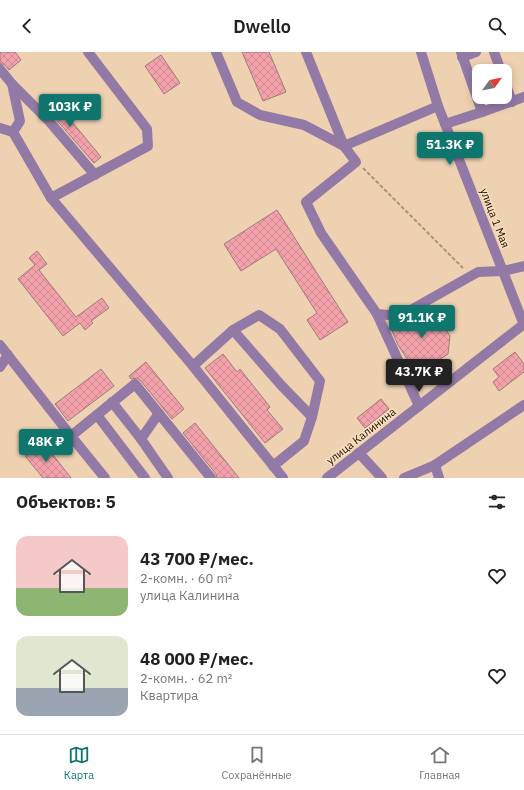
<!DOCTYPE html>
<html lang="ru">
<head>
<meta charset="utf-8">
<style>
  body { margin:0; font-family:"IBM Plex Sans",sans-serif; background:#f6f6f6; color:#222; height:100vh; display:flex; flex-direction:column; font-size:15px; white-space:nowrap }
  * { box-sizing:border-box; margin:0 }
  p { font-size:13px; color:#767676 }
  .icon { flex:none; width:22px; height:22px; fill:none; stroke:currentColor; stroke-width:2; stroke-linecap:round; stroke-linejoin:round }
  .map { position:relative; height:426px; overflow:hidden }
  .panel { display:flex; flex-direction:column; background:#fff; flex:1 }
  .panel>* { flex:none }
  .needle { width:26px; rotate:57deg }
  .controls { position:absolute; left:472px; top:12px; display:grid; gap:8px }
  .controls a { display:grid; place-items:center; width:40px; height:40px; border-radius:8px; background:#fff; box-shadow:0 2px 10px #0003; font-size:20px }
  .price { position:absolute; translate:-50% -34px; padding:0 9px; border-radius:4px; background:#0f766e; color:#fff; font-size:13px; line-height:26px; filter:drop-shadow(0 1px 2px #0008) }
  .price::after { content:''; position:absolute; left:50%; top:24px; width:12px; height:9px; margin-left:-6px; background:inherit; clip-path:polygon(0 0,100% 0,50% 100%) }
  .price.current { background:#222; color:#fff }
  ul { padding:0; list-style:none }
  li { display:flex; align-items:center; gap:12px; height:100px; padding:0 16px }
  li span { display:grid; place-items:center; flex:none; width:112px; height:80px; border-radius:12px; color:#555 }
  li>.icon { margin-inline-start:auto }
  span .icon { width:48px; height:48px; fill:#fffc; stroke-width:1 }
  li b { font-size:17px }
  h2 { display:flex; justify-content:space-between; align-items:center; height:48px; padding:0 16px; font-size:17px }
  header { display:flex; justify-content:space-between; align-items:center; height:52px; padding:0 16px; background:#fff; font-size:18px; font-weight:600 }
  .tabs { display:flex; justify-content:space-around; align-items:center; height:56px; border-top:1px solid #e0e0e0; background:#fff; font-size:11px; color:#767676 }
  .tabs a { display:grid; justify-items:center; gap:2px }
  .tabs .current { color:#0f766e }
  .map>svg:first-child { display:block }
  .building { fill:url(#building-cross-hatch); stroke:#a1787c }
  .lines { fill:none; stroke-linecap:round; stroke-linejoin:round }
  .path { stroke:#aa947b; stroke-width:2; stroke-dasharray:4 2; stroke-linecap:butt }
  .minor { stroke:#9379a5; stroke-width:10 }
  .labels { text-anchor:middle; stroke-width:3; stroke-linejoin:round; paint-order:stroke }
  .street-label { font-size:11px; fill:#1a1106; stroke:#fbdebe }
</style>
</head>
<body>
<header><svg class="icon" aria-label="back" viewBox="0 0 24 24"><path d="M15 5l-7 7 7 7"/></svg>Dwello<svg class="icon" aria-label="search" viewBox="0 0 24 24"><circle cx="10" cy="10" r="6"/><path d="M15 15l6 6"/></svg></header>
<div class="map">
<svg width="524" height="426" viewBox="0 0 524 426">
  <defs>
    <pattern id="building-cross-hatch" width="8" height="8" patternUnits="userSpaceOnUse"><rect width="8" height="8" fill="#f3a2ac"/><path d="M0 0l8 8M0 8l8-8" fill="none" stroke="#d08a92"/></pattern>
  </defs>
  <rect width="100%" height="100%" fill="#edd1b1"/>
  <g class="building">
    <polygon points="0,0 15,0 21,8 9,18 5,13 0,11"/>
    <polygon points="242,0 269,0 286,40 263,49"/>
    <polygon points="161,3 180,31 164,42 145,14"/>
    <polygon points="50,43 101,105 94,111 54,65 40,51"/>
    <polygon points="277,158 348,270 320,288 307,268 317,261 276,197 241,219 224,192"/>
    <polygon points="37,199 47,212 39,218 76,265 102,246 109,256 91,269 93,271 85,278 80,271 63,284 18,227 35,213 29,206"/>
    <polygon points="431,254 450,284 448,302 417,322 398,293 390,274 395,270 403,270"/>
    <polygon points="515,300 524,312 524,320 499,339 493,330 499,325 493,317"/>
    <polygon points="223,302 237,320 240,317 270,355 267,358 283,377 265,391 205,316"/>
    <polygon points="146,310 184,357 172,367 140,328 137,326 131,327 129,324"/>
    <polygon points="101,317 114,334 68,369 55,352"/>
    <polygon points="381,347 389,357 365,376 357,366"/>
    <polygon points="195,371 239,426 217,426 216,422 183,381"/>
    <polygon points="43,390 71,426 43,426 25,404"/>
  </g>
  <g class="lines">
    <polyline class="path" points="363,116 463,216"/>
    <g class="minor">
      <polyline points="216,0 237,50 260,63 304,73 344,94 438,54"/>
      <polyline points="306,0 344,94 356,110 306,150 321,181 377,262 400,264 478,220 503,219 524,214"/>
      <polyline points="421,0 438,54 524,273"/>
      <polyline points="494,0 501,19"/>
      <polyline points="462,5 476,0"/>
      <polyline points="0,17 12,32 20,69 13,80 51,146 193,314 283,426"/>
      <polyline points="505,30 512,50"/>
      <polyline points="12,32 49,69 95,123"/>
      <polyline points="482,60 524,45"/>
      <polyline points="445,72 482,60 461,0"/>
      <polyline points="0,76 13,80"/>
      <polyline points="51,146 148,94 147,77 88,0"/>
      <polyline points="377,262 419,354"/>
      <polyline points="233,278 281,333 312,365"/>
      <polyline points="0,293 71,384"/>
      <polyline points="193,314 233,278 259,263 280,277 320,329 312,365 304,389 273,414"/>
      <polyline points="0,315 8,303"/>
      <polyline points="112,350 141,387 168,426"/>
      <polyline points="97,363 145,426"/>
      <polyline points="141,387 159,361"/>
      <polyline points="359,401 382,426"/>
      <polyline points="435,413 439,426"/>
      <polyline points="105,426 71,384 135,332 211,426"/>
      <polyline points="327,426 524,272"/>
      <polyline points="404,426 435,413 524,353"/>
    </g>
  </g>
  <g class="labels">
    <g class="street-label">
      <text transform="translate(495 166) rotate(69)" y="4">улица 1 Мая</text>
      <text transform="translate(361 384) rotate(-38)" y="4">улица Калинина</text>
    </g>
  </g>
</svg>
<div class="controls">
<a><svg class="needle" viewBox="-14 -14 28 28"><path d="M0-13l5 13h-10z" fill="#e53935"/><path d="M0 13l5-13h-10z" fill="#767676"/></svg></a>
</div>
<b class="price" style="left:70px;top:76px">103K ₽</b>
<b class="price" style="left:450px;top:114px">51.3K ₽</b>
<b class="price" style="left:422px;top:287px">91.1K ₽</b>
<b class="price current" style="left:419px;top:341px">43.7K ₽</b>
<b class="price" style="left:46px;top:411px">48K ₽</b>
</div>
<section class="panel">
<h2>Объектов: 5<svg class="icon" aria-label="filters" viewBox="0 0 24 24"><path d="M4 7h16M4 17h16"/><circle cx="9" cy="7" r="2"/><circle cx="15" cy="17" r="2"/></svg></h2>
<ul>
<li><span style="background:linear-gradient(#f6c9c9 65%,#8fb573 0)"><svg class="icon" aria-label="home" viewBox="0 0 24 24"><path d="M3 11l9-7 9 7M6 9v11h12V9"/></svg></span><div><b>43 700 ₽/мес.</b><p>2-комн. · 60 m²</p><p>улица Калинина</p></div><svg class="icon" aria-label="heart" viewBox="0 0 24 24"><path d="M12 20l-8-8c-3-5 5-10 8-4 3-6 11-1 8 4z"/></svg></li>
<li><span style="background:linear-gradient(#dfe7d0 65%,#9aa5b1 0)"><svg class="icon" aria-label="home" viewBox="0 0 24 24"><path d="M3 11l9-7 9 7M6 9v11h12V9"/></svg></span><div><b>48 000 ₽/мес.</b><p>2-комн. · 62 m²</p><p>Квартира</p></div><svg class="icon" aria-label="heart" viewBox="0 0 24 24"><path d="M12 20l-8-8c-3-5 5-10 8-4 3-6 11-1 8 4z"/></svg></li>
</ul>
</section>
<nav class="tabs">
<a class="current"><svg class="icon" aria-label="map" viewBox="0 0 24 24"><path d="M3 6l6-2 6 2 6-2v14l-6 2-6-2-6 2zM9 4v14M15 6v14"/></svg>Карта</a>
<a><svg class="icon" aria-label="saved" viewBox="0 0 24 24"><path d="M7 4h10v16l-5-4-5 4z"/></svg>Сохранённые</a>
<a><svg class="icon" aria-label="home" viewBox="0 0 24 24"><path d="M3 11l9-7 9 7M6 9v11h12V9"/></svg>Главная</a>
</nav>
</body>
</html>
